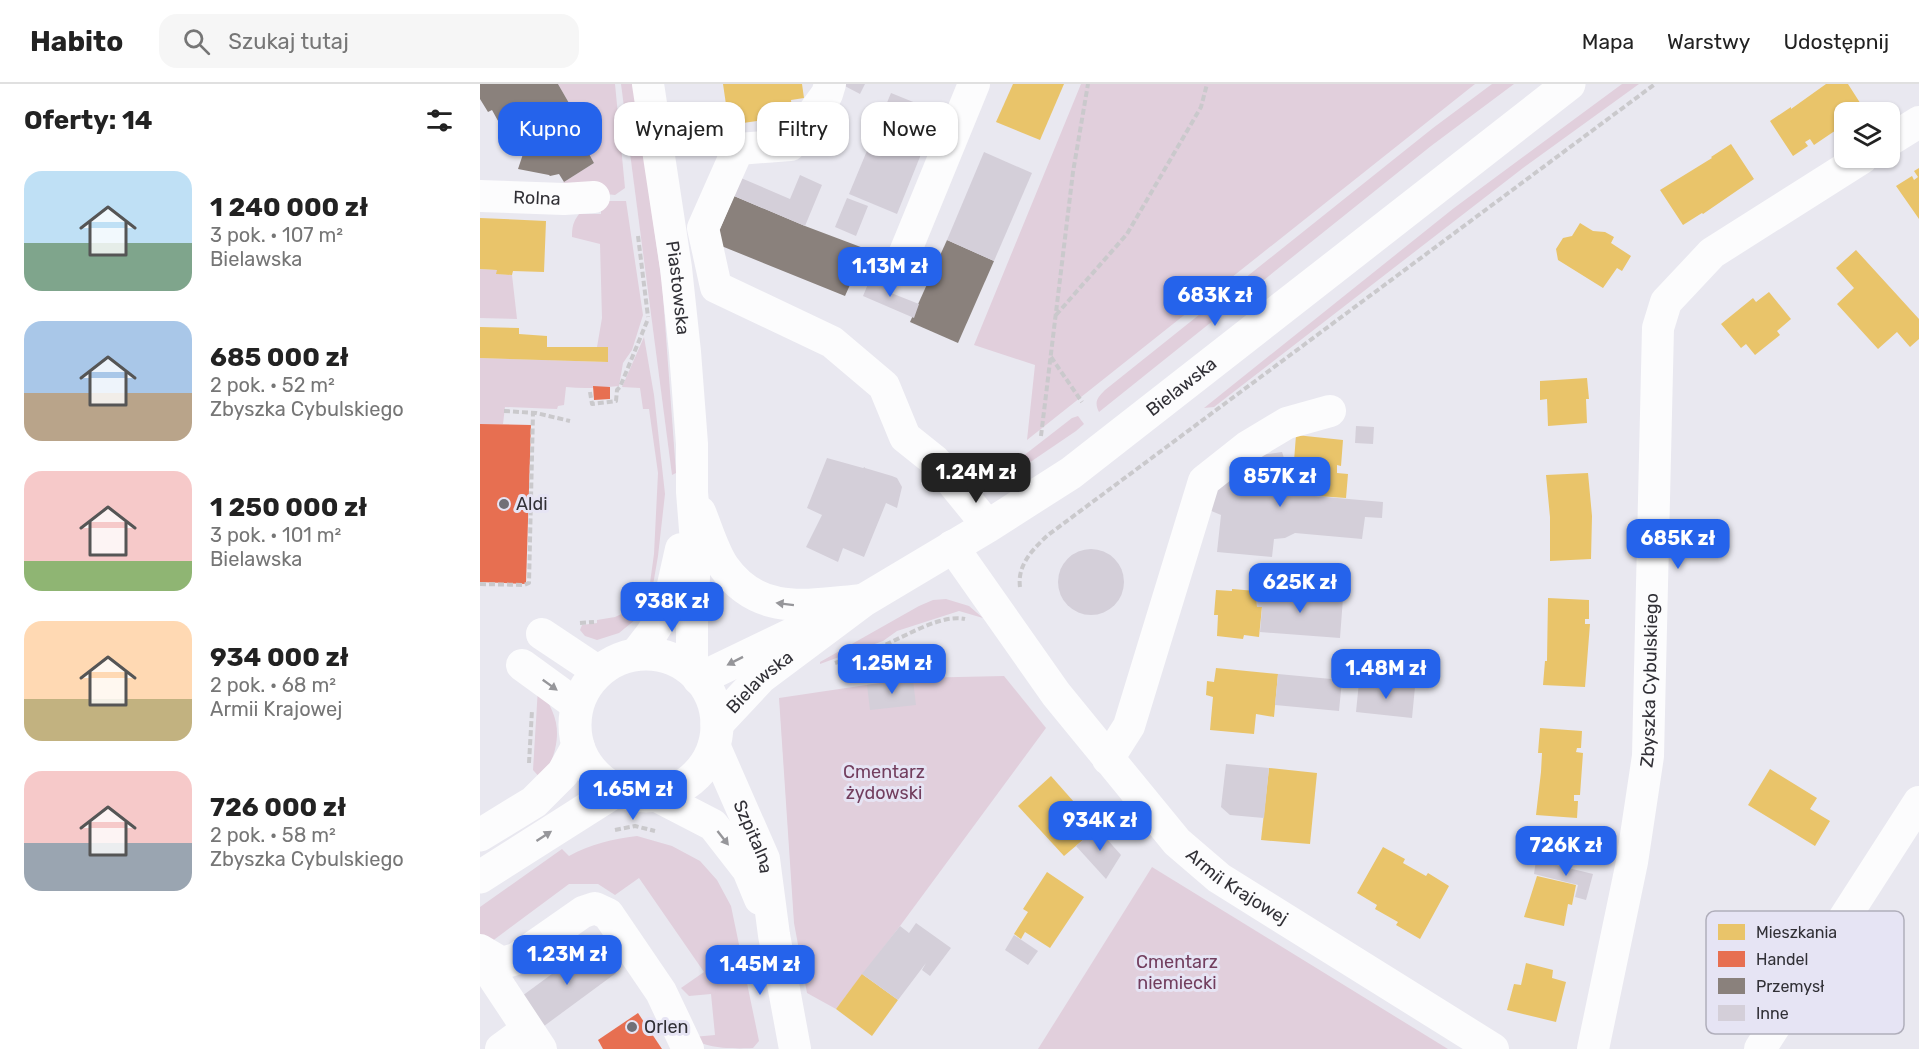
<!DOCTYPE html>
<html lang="pl">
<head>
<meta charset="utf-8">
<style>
  body { margin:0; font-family:Rubik,sans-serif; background:#f6f6f6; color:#222; height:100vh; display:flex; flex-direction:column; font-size:22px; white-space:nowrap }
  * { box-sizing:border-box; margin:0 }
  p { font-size:20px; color:#767676 }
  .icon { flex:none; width:33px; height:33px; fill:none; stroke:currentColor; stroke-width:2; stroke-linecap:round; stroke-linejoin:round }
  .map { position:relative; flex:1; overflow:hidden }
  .side { display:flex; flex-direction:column; background:#fff; width:480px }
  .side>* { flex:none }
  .hud { position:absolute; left:18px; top:18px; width:570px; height:54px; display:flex; gap:12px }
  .fabs { position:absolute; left:1354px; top:18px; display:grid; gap:12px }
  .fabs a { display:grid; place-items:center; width:66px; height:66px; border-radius:12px; background:#fff; box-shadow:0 2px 4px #0004; font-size:30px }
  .price { position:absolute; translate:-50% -51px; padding:0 14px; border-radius:12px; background:#2563eb; color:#fff; font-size:20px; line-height:39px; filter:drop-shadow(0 2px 3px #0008) }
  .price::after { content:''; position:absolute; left:50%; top:36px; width:18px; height:14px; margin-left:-9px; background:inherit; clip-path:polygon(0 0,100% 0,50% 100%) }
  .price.active { background:#222; color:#fff }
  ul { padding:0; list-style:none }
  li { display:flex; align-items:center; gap:18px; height:150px; padding:0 24px }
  li span { display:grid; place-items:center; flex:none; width:168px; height:120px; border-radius:18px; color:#555 }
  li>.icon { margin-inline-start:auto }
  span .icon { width:72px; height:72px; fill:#fffc; stroke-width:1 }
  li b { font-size:26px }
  h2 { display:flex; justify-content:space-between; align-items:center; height:72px; padding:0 24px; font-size:26px }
  .pill { padding:0 21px; border-radius:18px; background:#fff; box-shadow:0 2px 4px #0004; font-size:21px; line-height:54px }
  .pill.active { background:#2563eb; color:#fff }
  header { display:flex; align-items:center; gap:36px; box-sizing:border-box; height:84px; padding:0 30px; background:#fff; border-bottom:2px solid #e0e0e0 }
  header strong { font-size:28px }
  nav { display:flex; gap:33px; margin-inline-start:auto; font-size:21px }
  .search { width:420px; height:54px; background:#f6f6f6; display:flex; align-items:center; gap:15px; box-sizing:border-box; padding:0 21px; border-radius:18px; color:#767676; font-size:22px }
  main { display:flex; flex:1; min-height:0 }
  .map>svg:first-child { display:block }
  .green { fill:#e1cfdc }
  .homes { fill:#e9c46a }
  .shops { fill:#e76f51 }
  .industry { fill:#8a817c }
  .building { fill:#d4cfd9 }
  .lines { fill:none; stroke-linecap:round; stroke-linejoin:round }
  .path { stroke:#cac9cc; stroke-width:4; stroke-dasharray:6 3; stroke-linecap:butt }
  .minor { stroke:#fcfcfd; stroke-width:32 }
  .major { stroke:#fcfcfd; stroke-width:33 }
  .oneway { fill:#96969a }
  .poi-dot { fill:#717077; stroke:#e6e4f4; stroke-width:2 }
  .labels { text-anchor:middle; stroke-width:6; stroke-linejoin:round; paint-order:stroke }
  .street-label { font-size:18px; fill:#313036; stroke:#e6e4f4 }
  .poi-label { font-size:18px; fill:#313036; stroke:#e6e4f4; text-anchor:start }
  .park-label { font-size:18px; fill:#723e5e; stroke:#e6e4f4 }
  .key { fill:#e6e4f4; stroke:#b0aebb; stroke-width:1.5 }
  .key-label { font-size:16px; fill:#313036 }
</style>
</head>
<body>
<header>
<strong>Habito</strong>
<div class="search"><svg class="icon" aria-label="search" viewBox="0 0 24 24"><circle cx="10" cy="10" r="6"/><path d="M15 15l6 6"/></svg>Szukaj tutaj</div>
<nav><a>Mapa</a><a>Warstwy</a><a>Udostępnij</a></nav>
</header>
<main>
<section class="side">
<h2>Oferty: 14<svg class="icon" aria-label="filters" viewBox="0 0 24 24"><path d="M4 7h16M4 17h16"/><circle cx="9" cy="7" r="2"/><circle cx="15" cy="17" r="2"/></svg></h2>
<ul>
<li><span style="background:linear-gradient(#bfe0f5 60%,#7fa58c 0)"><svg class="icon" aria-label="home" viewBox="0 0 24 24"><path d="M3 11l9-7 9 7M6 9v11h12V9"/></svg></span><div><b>1 240 000 zł</b><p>3 pok. · 107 m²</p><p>Bielawska</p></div></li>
<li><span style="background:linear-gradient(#a9c7e8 60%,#b9a48a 0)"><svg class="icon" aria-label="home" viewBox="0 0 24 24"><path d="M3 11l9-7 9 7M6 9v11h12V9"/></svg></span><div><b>685 000 zł</b><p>2 pok. · 52 m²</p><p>Zbyszka Cybulskiego</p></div></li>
<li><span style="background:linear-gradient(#f6c9c9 75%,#8fb573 0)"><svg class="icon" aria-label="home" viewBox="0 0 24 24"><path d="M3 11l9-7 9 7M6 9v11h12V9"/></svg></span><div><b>1 250 000 zł</b><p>3 pok. · 101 m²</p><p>Bielawska</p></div></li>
<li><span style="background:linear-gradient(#ffd9b3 65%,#c2b280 0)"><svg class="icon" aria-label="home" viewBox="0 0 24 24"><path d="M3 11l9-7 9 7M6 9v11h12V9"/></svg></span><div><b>934 000 zł</b><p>2 pok. · 68 m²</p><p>Armii Krajowej</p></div></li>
<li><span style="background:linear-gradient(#f6c9c9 60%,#9aa5b1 0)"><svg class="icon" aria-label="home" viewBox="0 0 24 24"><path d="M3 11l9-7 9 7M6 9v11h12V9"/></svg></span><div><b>726 000 zł</b><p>2 pok. · 58 m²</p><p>Zbyszka Cybulskiego</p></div></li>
</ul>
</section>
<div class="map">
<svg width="1439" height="965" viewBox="0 0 1439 965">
  <rect width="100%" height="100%" fill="#e9e8f0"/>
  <g class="green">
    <polygon points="78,0 135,0 145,104 135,111 79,105 84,98 114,79 95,44 93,26"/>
    <polygon points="141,0 153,0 182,198 196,389 192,391"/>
    <polygon points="601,0 995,0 547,356 555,281 494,261"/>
    <path d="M 1012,0 L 1034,0 L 951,62 L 619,328 C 614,318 617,314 625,306 L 953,44 Z"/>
    <polygon points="1142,0 1159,0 1043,84 734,323 724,324 974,124"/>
    <path d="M 121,117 L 146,117 L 163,231 L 152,266 L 143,279 L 139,302 C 121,304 103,305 86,303 L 84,321 L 78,322 L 77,325 L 25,323 L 23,340 L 0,340 L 0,274 L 128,278 L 128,264 L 117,263 L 122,234 L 120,160 L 92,153 C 92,143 93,138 99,130 L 121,130 Z"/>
    <polygon points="0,185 17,186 17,190 32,191 37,235 0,234"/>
    <polygon points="164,253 174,311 185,410 178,472 172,507 161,531 139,549 117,556 105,552 100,546 102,541 117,539 117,536 135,533 152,525 169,506 174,470 178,389 169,325 163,325 160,304 142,303"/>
    <polygon points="598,332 604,340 596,347 515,402 507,400 592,334"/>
    <polygon points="466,515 489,522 503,534 479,527 417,547 403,557 340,580 340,578 439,522 453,516"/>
    <polygon points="524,592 566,644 420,842 356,925 327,909 314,839 299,614 433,594"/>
    <path d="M 58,604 C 85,638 80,660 63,697 L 53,686 Z"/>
    <path d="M 157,752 L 192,762 L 220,777 L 237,796 L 251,822 L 279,957 L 273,964 C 257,965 222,965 213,953 L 235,951 L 231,910 L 209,912 L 201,904 L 224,888 L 159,794 L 135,811 L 118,800 L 89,800 L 11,858 L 0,850 L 0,823 L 82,765 L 89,772 C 111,760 132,755 157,752 Z"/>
    <polygon points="672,783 968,965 558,965"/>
  </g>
  <g class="homes">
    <polygon points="243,0 322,0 324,14 311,16 313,32 249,41"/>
    <polygon points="533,0 584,0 560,56 516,38"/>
    <polygon points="1346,0 1368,0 1384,25 1379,28 1365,28 1362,33 1365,40 1334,61 1330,55 1325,58 1328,62 1313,72 1290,37 1311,23 1311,25"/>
    <polygon points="1251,60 1274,95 1223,130 1222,129 1203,141 1180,106 1232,74 1231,73"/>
    <polygon points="1439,84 1439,135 1416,102 1432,92 1434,96 1438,93 1434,87"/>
    <polygon points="0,134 66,137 64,188 33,187 32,191 16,190 17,186 0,185"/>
    <polygon points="1100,139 1113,147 1125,148 1134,153 1131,159 1151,172 1142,187 1137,184 1123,204 1078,176 1076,165 1083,154 1092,152"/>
    <polygon points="1376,166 1439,235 1439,255 1430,263 1417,248 1398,265 1357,220 1374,204 1356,184"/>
    <polygon points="1289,208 1311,235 1297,247 1300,251 1275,271 1266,260 1261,264 1241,240 1273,214 1276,218"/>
    <polygon points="0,243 39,244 39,250 67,252 67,263 128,263 128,278 0,274"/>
    <polygon points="1107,294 1109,315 1106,315 1107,339 1068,342 1067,315 1060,316 1060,297"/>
    <polygon points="816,351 863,356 861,382 857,381 857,389 868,390 866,414 823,411 825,388 822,387 822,378 814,377"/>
    <polygon points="1108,389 1112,432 1111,475 1070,477 1070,433 1066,391"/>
    <polygon points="752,505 776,507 777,523 782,523 779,553 764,551 763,555 737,552 738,531 734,531 736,506 752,507"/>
    <polygon points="1068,514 1109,516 1109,535 1105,535 1105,540 1110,540 1105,603 1063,601 1065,577 1067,577"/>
    <polygon points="736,584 798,590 794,633 776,630 774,650 730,646 733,613 726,611 727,597 734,598"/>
    <polygon points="1060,644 1102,647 1101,664 1097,664 1096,668 1103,669 1100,711 1094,711 1094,717 1098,717 1097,734 1056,731 1061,688 1062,669 1058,669"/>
    <polygon points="789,684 837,689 830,760 781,756"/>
    <polygon points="1290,685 1337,714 1330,725 1350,737 1335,762 1268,721"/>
    <polygon points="571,692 617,744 584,772 538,722"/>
    <polygon points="903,763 925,775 923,779 946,792 948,789 969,802 940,855 916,841 918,838 895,825 897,821 877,809"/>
    <polygon points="567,788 604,813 570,864 545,848 541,855 534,850 548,828 543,825"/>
    <polygon points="1057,792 1096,801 1092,821 1088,820 1084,842 1044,833"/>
    <polygon points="1046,879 1073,886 1072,894 1086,898 1076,938 1027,926 1034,900 1041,901"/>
    <polygon points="382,890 418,916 392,952 356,925"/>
  </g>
  <g class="shops">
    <polygon points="113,302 130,303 130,315 114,316"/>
    <polygon points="0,340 51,341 46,500 0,498"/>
    <polygon points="158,929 182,965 123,965 118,956"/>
  </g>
  <g class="industry">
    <polygon points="0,0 78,0 93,26 95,44 114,79 84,98 79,90 70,92 69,91 38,85 44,67 33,64 12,26 8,28 0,15"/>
    <polygon points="254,112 325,142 386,165 365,212 234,159"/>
    <polygon points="467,156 514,177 478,259 430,238"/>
  </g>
  <g class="building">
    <polygon points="361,0 385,0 380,10"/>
    <polygon points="411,9 458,28 417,130 369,110"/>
    <polygon points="504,68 552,89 514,177 467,156"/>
    <polygon points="320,91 342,101 325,142 254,112 261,94 310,115"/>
    <polygon points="367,114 388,122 376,152 355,143"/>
    <polygon points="391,193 409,201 406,207 439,220 434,234 383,212"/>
    <polygon points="876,342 894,343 893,360 875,359"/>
    <polygon points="802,368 808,386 825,388 823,411 903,418 902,434 885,433 882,455 815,449 805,454 794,455 792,473 737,468 741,431 729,426 737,399 773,372"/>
    <polygon points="347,374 383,384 385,383 385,384 412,392 417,394 422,403 417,424 406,419 384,473 363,464 358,478 326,463 342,431 327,424"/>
    <circle cx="611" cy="498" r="33"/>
    <polygon points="776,507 863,514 860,554 780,548 782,523 777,523"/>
    <polygon points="798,590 862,596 859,627 795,621"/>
    <polygon points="433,596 436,621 390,626 387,601"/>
    <polygon points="879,598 935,603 932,634 876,628"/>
    <polygon points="746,680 789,684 784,734 750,731 741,723"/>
    <polygon points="617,744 641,771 626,795 596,762"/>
    <polygon points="1056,776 1113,790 1106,816 1095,813 1098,801 1054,790"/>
    <polygon points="436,839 471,864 450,892 442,886 446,879 418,916 382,890 420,842 429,849"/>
    <polygon points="534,851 558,867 548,881 525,866"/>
    <polygon points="114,859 136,889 60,945 38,915"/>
  </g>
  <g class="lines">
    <g class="path">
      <polyline points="158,152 168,233"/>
      <polyline points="576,231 647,150 721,23 727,0"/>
      <polyline points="571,273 602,318"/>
      <polyline points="110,308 112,320 136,317 137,306 140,303 168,235"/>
      <polyline points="24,327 56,329 90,337"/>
      <polyline points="561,352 593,88 608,0"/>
      <polyline points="0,500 44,501 49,499 53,329"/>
      <path d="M 540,503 C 537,481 553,465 568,451 L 1175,0"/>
      <polyline points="100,539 114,538"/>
      <path d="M 355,579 C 373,573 392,567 409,559 C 429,550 463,530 485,535"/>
      <polyline points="49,679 52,626"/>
      <polyline points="135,746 155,742 175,747"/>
    </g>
    <g class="minor">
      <path id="s1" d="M 168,0 L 196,184 L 205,268 L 212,360 L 212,408 L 216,458 L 212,527 L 212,587"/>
      <polyline points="350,0 347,10 310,61 258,65 223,144 236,203 352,258 404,302 425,353 455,377 508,442"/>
      <polyline points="1410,56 1439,38"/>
      <path id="s2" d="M 0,112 L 84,115 L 114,113"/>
      <polyline points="419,183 494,0"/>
      <path d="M 220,428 C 227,445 234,469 244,483 C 280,534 331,520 384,516"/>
      <path id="s3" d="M 472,462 L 576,610 L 697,758 L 739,794 L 1013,965"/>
      <polyline points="62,550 119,588"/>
      <polyline points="155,571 172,549 188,523 201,465"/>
      <polyline points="42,581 97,621"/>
      <path id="s4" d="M 234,661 L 284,775 L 294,851 L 315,965"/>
      <polyline points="628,675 649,642 724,397 767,363 807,339 850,327"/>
      <polyline points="177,712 233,741 268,786 280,815"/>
      <polyline points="0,866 22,879 36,875 103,828 115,824 128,830 181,908 208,965"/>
      <polyline points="0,873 61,965"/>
      <polyline points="21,965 47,946"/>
      <path id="s5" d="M 1113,965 L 1152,778 L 1168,672 L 1178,244 L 1186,218 L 1232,169 L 1382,74"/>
      <polyline points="1280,965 1439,718"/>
    </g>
    <g class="major">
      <circle cx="166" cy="641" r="71"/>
      <polyline points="219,595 323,545"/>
      <path id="s6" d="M 237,640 L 281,593 L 384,516 L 508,442 L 591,389 L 1089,0"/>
      <polyline points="0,751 54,718 83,689 98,662"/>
      <polyline points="0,793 137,706"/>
    </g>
  </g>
  <defs><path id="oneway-solid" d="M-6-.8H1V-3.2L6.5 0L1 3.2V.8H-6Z" transform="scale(1.5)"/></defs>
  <g class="oneway">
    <use href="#oneway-solid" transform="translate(305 520) rotate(-173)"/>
    <use href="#oneway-solid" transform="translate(255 577) rotate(153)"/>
    <use href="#oneway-solid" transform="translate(70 601) rotate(36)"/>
    <use href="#oneway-solid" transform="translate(64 752) rotate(-33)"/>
    <use href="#oneway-solid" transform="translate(243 754) rotate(52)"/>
  </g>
  <g class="poi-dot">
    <circle cx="24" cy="420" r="6"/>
    <circle cx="152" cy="943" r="6"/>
  </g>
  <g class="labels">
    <g class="street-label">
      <text dy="6" stroke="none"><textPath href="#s2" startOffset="57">Rolna</textPath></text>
      <text dy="6" stroke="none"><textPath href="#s1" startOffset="206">Piastowska</textPath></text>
      <text dy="6" stroke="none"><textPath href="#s6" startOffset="576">Bielawska</textPath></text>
      <text dy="6" stroke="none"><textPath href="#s5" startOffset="374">Zbyszka Cybulskiego</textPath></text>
      <text dy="6" stroke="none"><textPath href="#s6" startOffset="60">Bielawska</textPath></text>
      <text dy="6" stroke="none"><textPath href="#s4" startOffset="100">Szpitalna</textPath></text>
      <text dy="6" stroke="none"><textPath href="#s3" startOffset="447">Armii Krajowej</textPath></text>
    </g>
    <g class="poi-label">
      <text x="36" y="426">Aldi</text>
      <text x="164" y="949">Orlen</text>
    </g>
    <g class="park-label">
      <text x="404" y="694">Cmentarz<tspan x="404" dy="21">żydowski</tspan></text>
      <text x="697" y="884">Cmentarz<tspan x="697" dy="21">niemiecki</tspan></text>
    </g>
  </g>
  <rect x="1226" y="827" width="198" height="123" rx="9" class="key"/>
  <rect x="1238" y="840" width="27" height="16" fill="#e9c46a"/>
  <rect x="1238" y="867" width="27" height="16" fill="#e76f51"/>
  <rect x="1238" y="894" width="27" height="16" fill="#8a817c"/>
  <rect x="1238" y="921" width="27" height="16" fill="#d4cfd9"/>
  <g class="key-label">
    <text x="1276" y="854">Mieszkania</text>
    <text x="1276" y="881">Handel</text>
    <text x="1276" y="908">Przemysł</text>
    <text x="1276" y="935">Inne</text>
  </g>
</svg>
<div class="fabs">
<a><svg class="icon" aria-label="layers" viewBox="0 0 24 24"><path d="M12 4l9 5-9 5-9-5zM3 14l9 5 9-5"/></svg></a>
</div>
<b class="price" style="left:410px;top:214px">1.13M zł</b>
<b class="price" style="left:735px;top:243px">683K zł</b>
<b class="price active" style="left:496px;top:420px">1.24M zł</b>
<b class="price" style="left:800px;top:424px">857K zł</b>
<b class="price" style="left:1198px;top:486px">685K zł</b>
<b class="price" style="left:820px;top:530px">625K zł</b>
<b class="price" style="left:192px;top:549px">938K zł</b>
<b class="price" style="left:412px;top:611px">1.25M zł</b>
<b class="price" style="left:906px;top:616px">1.48M zł</b>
<b class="price" style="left:153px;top:737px">1.65M zł</b>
<b class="price" style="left:620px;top:768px">934K zł</b>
<b class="price" style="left:1086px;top:793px">726K zł</b>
<b class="price" style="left:87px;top:902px">1.23M zł</b>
<b class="price" style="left:280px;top:912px">1.45M zł</b>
<div class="hud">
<a class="pill active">Kupno</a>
<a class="pill">Wynajem</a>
<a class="pill">Filtry</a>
<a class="pill">Nowe</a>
</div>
</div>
</main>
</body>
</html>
